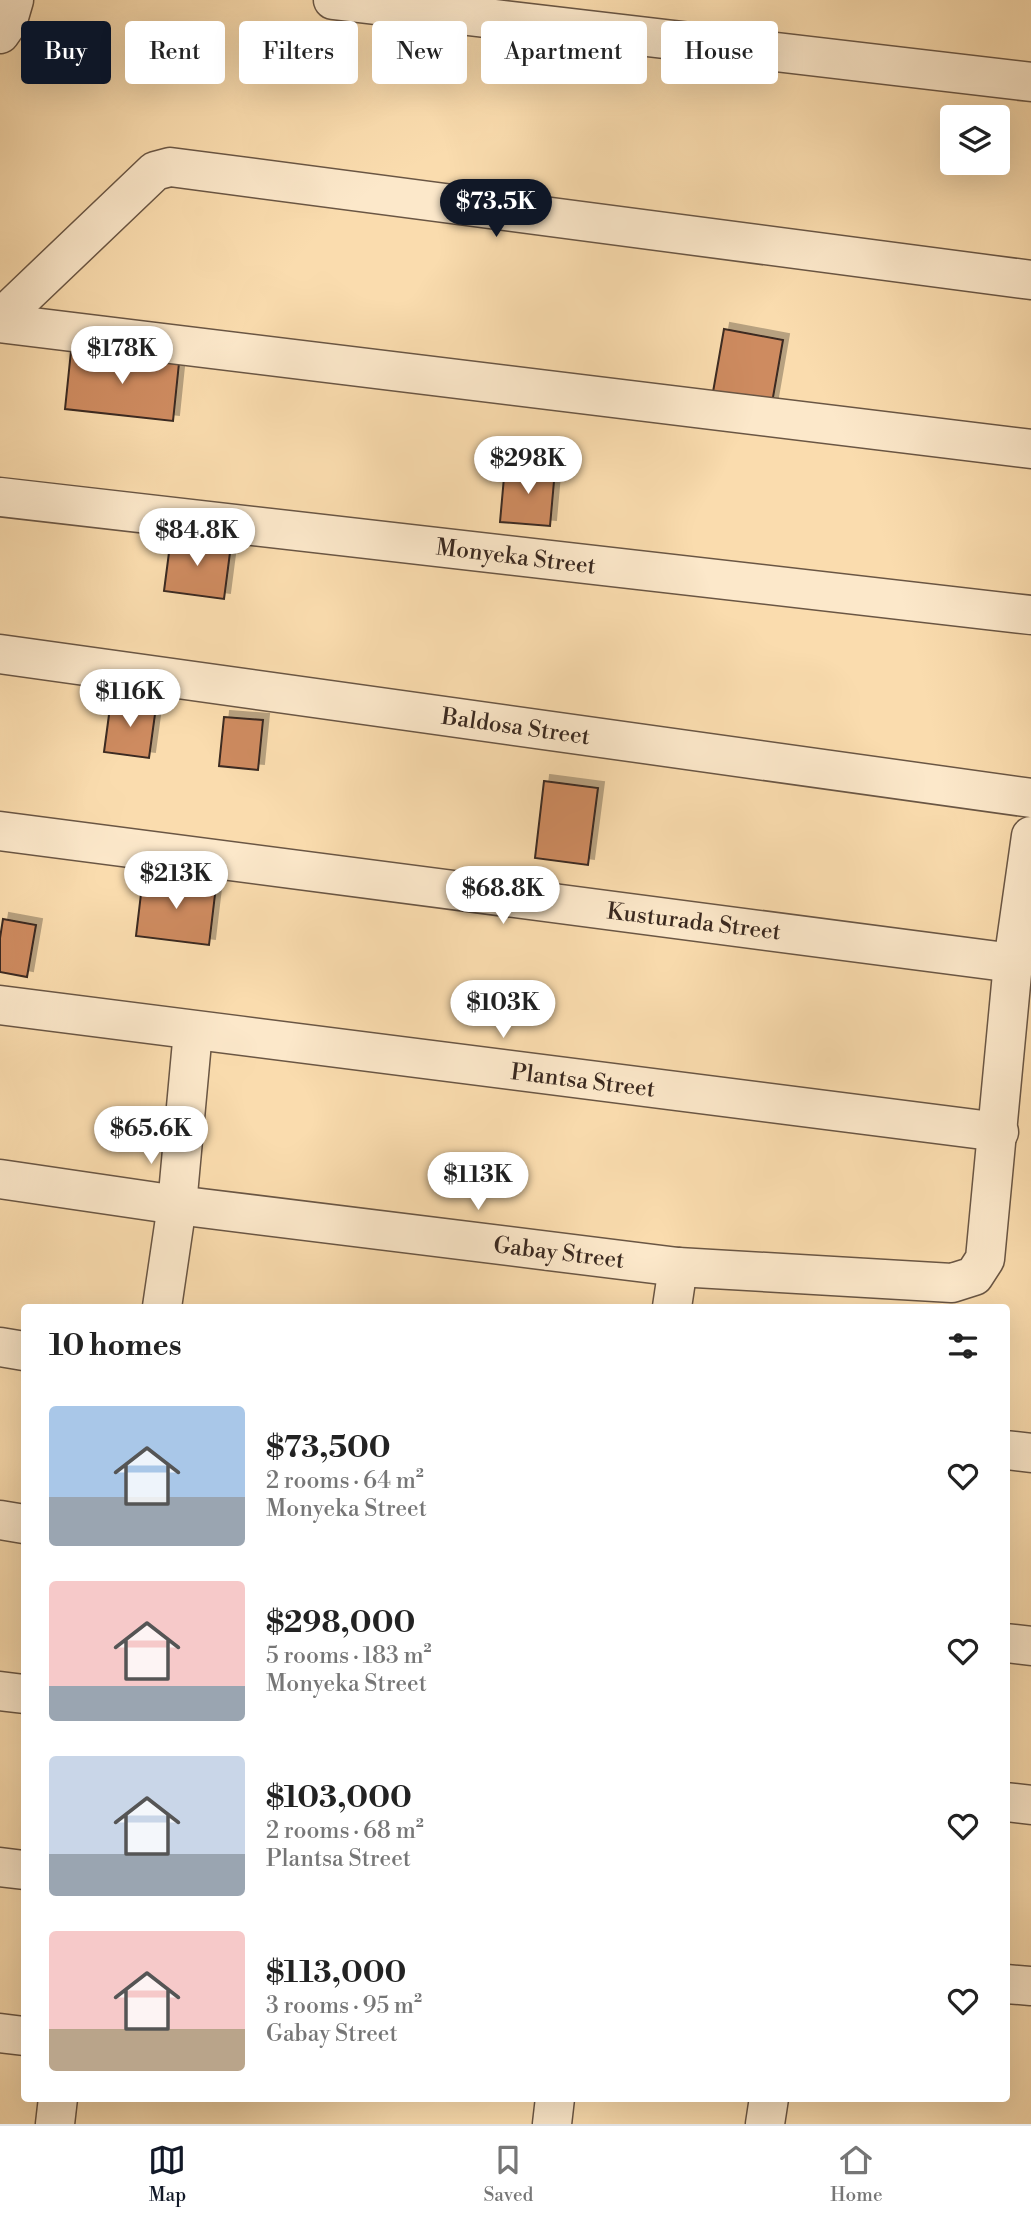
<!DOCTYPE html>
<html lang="en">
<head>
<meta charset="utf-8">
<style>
  body { margin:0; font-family:"Libre Bodoni",serif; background:#f6f6f6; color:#222; height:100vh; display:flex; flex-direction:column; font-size:26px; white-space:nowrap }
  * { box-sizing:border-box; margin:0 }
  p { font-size:23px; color:#767676 }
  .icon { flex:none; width:38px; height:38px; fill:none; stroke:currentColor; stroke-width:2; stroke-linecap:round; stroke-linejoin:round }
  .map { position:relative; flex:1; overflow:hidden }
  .panel { position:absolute; left:21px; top:1304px; width:989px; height:798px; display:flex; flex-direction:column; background:#fff; border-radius:7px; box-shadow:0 7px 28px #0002 }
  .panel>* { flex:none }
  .banner { position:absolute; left:21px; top:21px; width:990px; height:63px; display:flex; gap:14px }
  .fabs { position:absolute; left:940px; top:105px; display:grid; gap:14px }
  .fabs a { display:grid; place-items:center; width:70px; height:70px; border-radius:7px; background:#fff; box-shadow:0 7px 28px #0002; font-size:35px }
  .price { position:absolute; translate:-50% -60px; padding:0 16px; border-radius:24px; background:#fff; color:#222; font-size:23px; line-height:46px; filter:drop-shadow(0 2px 4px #0008) }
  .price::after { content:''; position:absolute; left:50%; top:42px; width:21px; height:16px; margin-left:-10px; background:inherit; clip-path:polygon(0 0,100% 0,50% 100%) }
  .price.current { background:#111827; color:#fff }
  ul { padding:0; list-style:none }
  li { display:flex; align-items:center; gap:21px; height:175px; padding:0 28px }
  li span { display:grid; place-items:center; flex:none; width:196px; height:140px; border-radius:7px; color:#555 }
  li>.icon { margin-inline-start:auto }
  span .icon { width:84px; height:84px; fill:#fffc; stroke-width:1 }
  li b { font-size:30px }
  h2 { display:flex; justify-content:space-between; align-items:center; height:84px; padding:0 28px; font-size:30px }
  .chip { padding:0 24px; border-radius:7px; background:#fff; box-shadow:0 7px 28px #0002; font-size:24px; line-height:63px }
  .chip.current { background:#111827; color:#fff }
  .tabs { display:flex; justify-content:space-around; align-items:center; height:98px; border-top:2px solid #e0e0e0; background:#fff; font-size:19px; color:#767676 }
  .tabs a { display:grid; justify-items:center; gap:4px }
  .tabs .current { color:#111827 }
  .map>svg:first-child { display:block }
  .building { fill:#ce8b60; stroke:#3a2920; stroke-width:2; filter:url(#shadow) }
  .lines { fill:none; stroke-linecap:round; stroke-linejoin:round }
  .minor-casing { stroke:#6a5644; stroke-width:41 }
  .minor { stroke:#fce8ca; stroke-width:38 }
  .labels { text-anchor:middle; stroke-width:7; stroke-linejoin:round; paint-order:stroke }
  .street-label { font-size:23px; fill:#3a2920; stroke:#fce8ca }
</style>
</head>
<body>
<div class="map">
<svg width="1031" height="2124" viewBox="0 0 1031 2124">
  <defs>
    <filter id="shadow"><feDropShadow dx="6" dy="-6" stdDeviation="0" flood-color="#0004"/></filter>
  </defs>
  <rect width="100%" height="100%" fill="#fadcae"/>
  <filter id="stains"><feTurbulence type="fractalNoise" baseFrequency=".00286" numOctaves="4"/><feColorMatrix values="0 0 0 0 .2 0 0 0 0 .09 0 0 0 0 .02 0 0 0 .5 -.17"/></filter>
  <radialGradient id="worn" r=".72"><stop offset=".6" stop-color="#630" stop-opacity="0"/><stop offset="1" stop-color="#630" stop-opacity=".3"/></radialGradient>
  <g class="building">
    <polygon points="724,329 783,340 772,403 713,392"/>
    <polygon points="71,351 179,363 173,421 65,409"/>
    <polygon points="505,466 555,470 550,526 500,522"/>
    <polygon points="171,537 231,545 224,599 164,591"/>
    <polygon points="111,700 156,707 149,758 104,752"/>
    <polygon points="224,717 263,720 258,770 219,766"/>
    <polygon points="544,781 598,788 588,865 535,858"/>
    <polygon points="143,877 216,886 209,945 136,936"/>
    <polygon points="3,919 36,925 27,977 0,972 0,938"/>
  </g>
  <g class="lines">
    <defs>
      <g id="minor">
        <polyline points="333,0 1031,82"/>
        <polyline points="0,34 7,24 14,0"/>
        <polyline points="0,319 155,171 170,167 1031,280"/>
        <polyline points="0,323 1031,449"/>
        <polyline points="0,497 1031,615"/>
        <polyline points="0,654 1031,798"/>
        <polyline points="0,831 1013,963"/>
        <polyline points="0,1005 999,1132"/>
        <polyline points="0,1179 177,1205 678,1267 952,1283 974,1276 985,1259 1013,963 1031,836"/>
        <polyline points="162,1307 177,1205 193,1031"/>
        <polyline points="672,1307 678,1267"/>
        <polyline points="0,1347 24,1351"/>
        <polyline points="1006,1450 1031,1453"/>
        <polyline points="0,1520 24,1524"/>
        <polyline points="1006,1643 1031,1646"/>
        <polyline points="0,1691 24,1694"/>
        <polyline points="1006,1802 1031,1805"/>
        <polyline points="0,1867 24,1870"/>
        <polyline points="1006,1984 1031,1986"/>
        <polyline points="0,2033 24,2036"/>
        <polyline points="55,2124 58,2098"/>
        <polyline points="552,2124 555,2098"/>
        <polyline points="765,2124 769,2098"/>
      </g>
    </defs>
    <use href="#minor" class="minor-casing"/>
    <use href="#minor" class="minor"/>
  </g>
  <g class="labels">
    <g class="street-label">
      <text transform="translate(516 556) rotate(7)" y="8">Monyeka Street</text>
      <text transform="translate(516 726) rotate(8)" y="8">Baldosa Street</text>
      <text transform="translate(694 921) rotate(7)" y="8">Kusturada Street</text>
      <text transform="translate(583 1080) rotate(7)" y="8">Plantsa Street</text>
      <text transform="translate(559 1252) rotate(7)" y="8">Gabay Street</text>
    </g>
  </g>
  <rect width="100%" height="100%" filter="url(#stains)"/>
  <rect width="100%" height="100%" fill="url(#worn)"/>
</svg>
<div class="fabs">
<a><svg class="icon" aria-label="layers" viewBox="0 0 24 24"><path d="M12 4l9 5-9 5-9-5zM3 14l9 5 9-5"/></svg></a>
</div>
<b class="price current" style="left:496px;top:239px">$73.5K</b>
<b class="price" style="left:122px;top:386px">$178K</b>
<b class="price" style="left:528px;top:496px">$298K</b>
<b class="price" style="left:197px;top:568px">$84.8K</b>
<b class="price" style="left:130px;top:729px">$116K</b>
<b class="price" style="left:176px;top:911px">$213K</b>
<b class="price" style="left:503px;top:926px">$68.8K</b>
<b class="price" style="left:503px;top:1040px">$103K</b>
<b class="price" style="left:151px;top:1166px">$65.6K</b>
<b class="price" style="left:478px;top:1212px">$113K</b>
<div class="banner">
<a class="chip current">Buy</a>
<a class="chip">Rent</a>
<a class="chip">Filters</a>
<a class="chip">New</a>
<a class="chip">Apartment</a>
<a class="chip">House</a>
</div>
<section class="panel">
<h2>10 homes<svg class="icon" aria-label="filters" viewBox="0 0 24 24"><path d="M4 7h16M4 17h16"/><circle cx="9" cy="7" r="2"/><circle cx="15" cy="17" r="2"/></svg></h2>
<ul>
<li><span style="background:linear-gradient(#a9c7e8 65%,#9aa5b1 0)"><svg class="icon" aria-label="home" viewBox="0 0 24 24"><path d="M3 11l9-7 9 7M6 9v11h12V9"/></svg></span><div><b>$73,500</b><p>2 rooms · 64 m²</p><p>Monyeka Street</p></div><svg class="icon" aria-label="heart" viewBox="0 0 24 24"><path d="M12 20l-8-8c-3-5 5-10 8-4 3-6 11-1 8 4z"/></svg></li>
<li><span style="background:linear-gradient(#f6c9c9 75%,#9aa5b1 0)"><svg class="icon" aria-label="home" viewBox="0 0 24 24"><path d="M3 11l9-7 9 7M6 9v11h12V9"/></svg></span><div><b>$298,000</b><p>5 rooms · 183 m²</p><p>Monyeka Street</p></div><svg class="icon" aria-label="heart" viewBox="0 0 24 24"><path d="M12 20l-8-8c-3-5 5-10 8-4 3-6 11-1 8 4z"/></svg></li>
<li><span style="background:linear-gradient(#c9d6e8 70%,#9aa5b1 0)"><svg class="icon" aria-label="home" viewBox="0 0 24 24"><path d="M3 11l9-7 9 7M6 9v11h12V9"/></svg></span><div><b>$103,000</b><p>2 rooms · 68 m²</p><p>Plantsa Street</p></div><svg class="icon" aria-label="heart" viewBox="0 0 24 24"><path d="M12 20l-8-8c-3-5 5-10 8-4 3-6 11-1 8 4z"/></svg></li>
<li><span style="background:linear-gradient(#f6c9c9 70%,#b9a48a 0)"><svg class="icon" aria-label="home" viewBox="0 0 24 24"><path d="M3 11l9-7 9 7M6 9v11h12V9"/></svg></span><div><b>$113,000</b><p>3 rooms · 95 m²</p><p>Gabay Street</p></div><svg class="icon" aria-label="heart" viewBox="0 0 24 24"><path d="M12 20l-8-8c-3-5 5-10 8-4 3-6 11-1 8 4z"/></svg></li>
</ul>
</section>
</div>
<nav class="tabs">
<a class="current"><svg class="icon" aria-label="map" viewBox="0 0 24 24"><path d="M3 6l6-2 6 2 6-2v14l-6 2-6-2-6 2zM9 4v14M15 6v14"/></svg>Map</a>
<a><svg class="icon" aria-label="saved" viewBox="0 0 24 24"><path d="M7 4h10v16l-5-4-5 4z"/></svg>Saved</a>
<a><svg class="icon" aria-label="home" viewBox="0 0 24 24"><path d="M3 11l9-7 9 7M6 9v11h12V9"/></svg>Home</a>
</nav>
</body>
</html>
